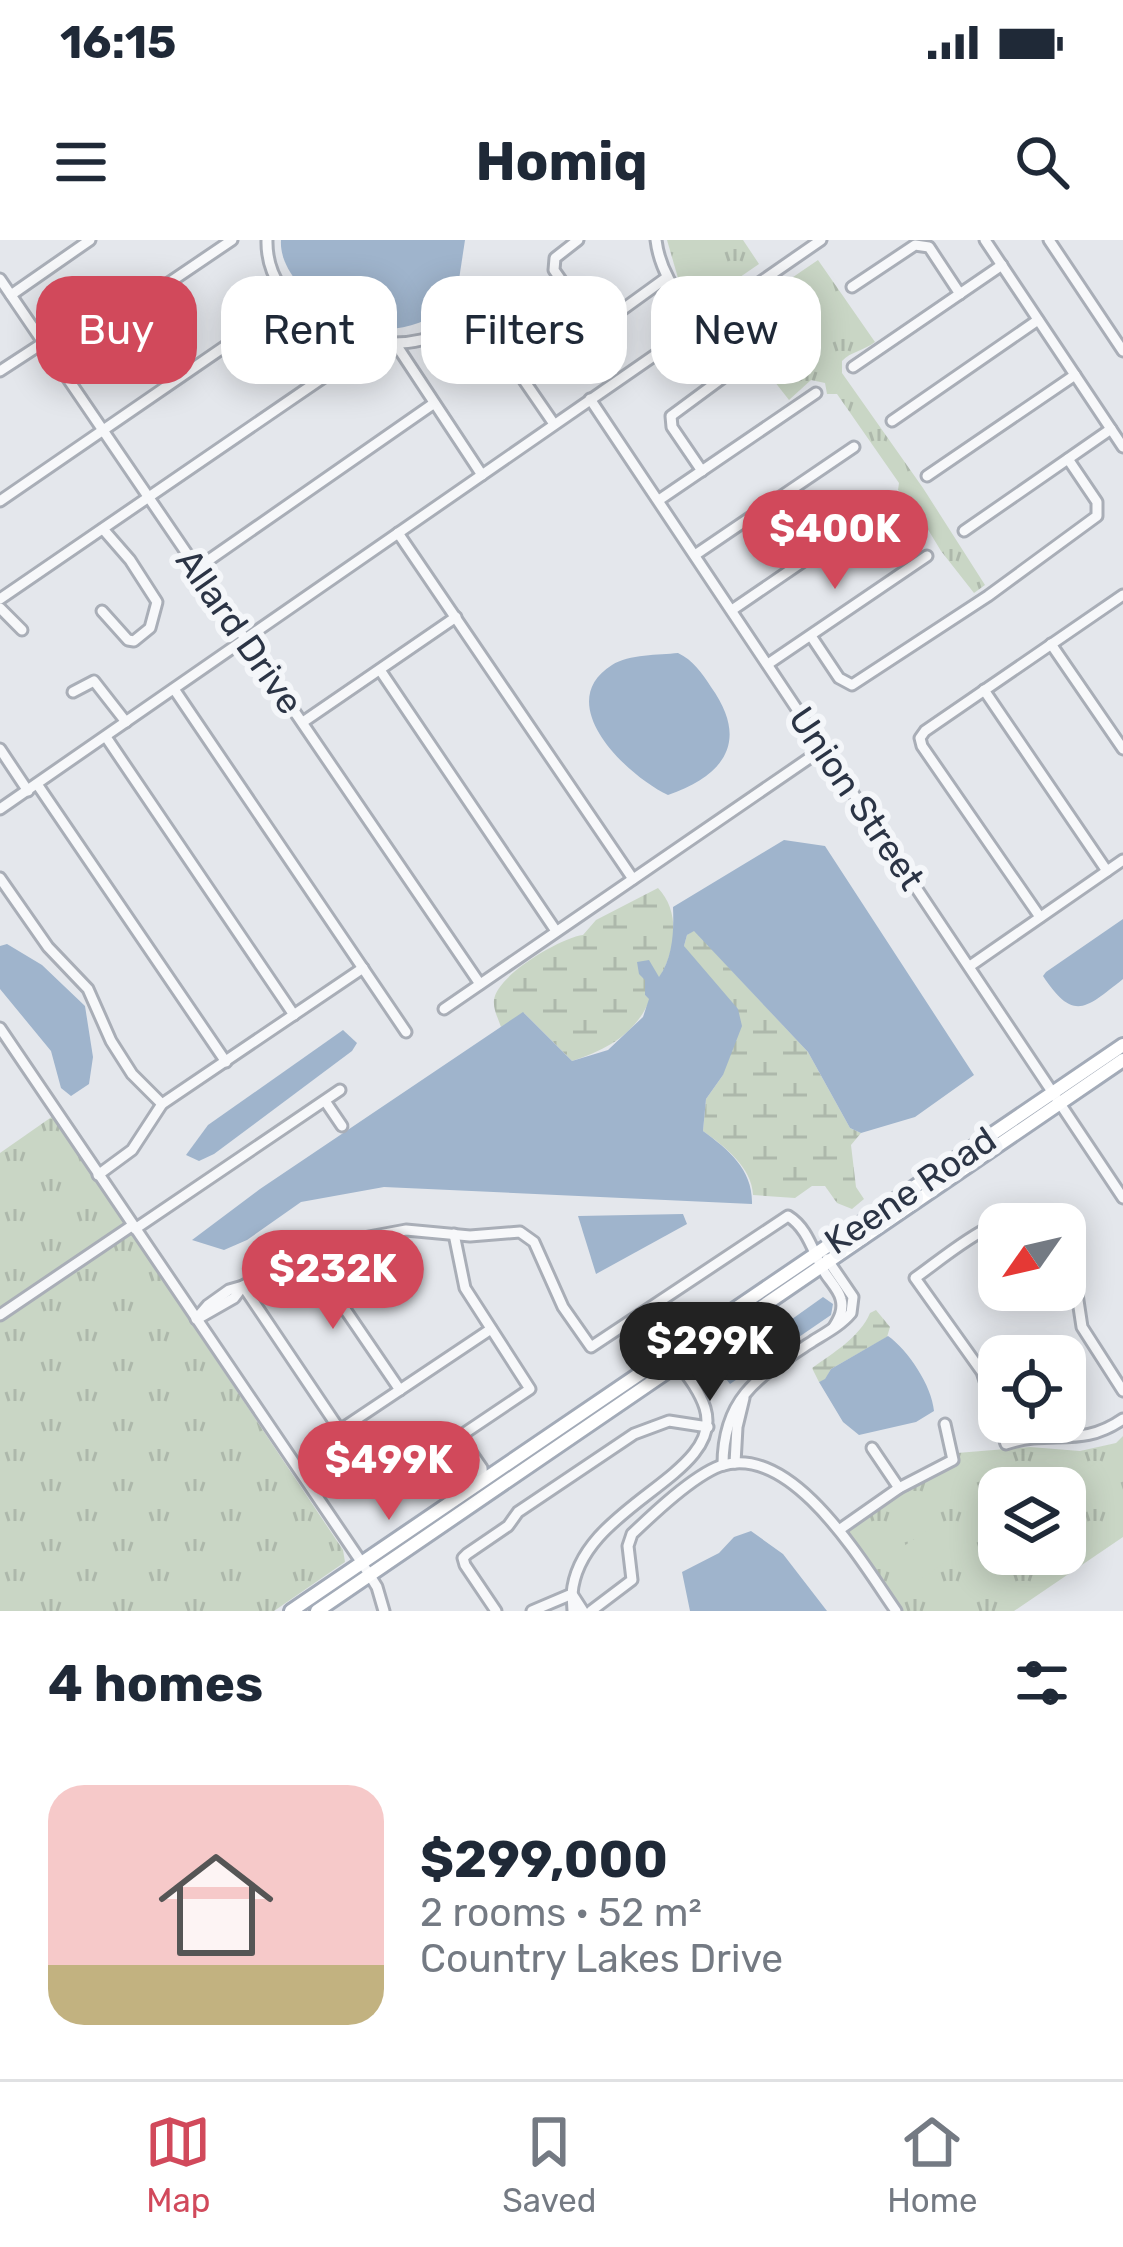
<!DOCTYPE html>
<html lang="en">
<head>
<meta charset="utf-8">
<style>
  body { margin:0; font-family:Rubik,sans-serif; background:#f6f6f7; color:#1f2937; height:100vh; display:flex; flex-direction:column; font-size:45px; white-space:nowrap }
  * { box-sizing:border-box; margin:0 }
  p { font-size:39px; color:#747a83 }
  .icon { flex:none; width:66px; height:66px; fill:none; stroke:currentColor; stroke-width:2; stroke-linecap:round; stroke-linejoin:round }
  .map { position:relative; height:1371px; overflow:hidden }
  .sheet { display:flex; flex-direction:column; background:#fff; flex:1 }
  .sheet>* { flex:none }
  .banner { position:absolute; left:36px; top:36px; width:1053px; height:108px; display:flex; gap:24px }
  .needle { width:78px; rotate:236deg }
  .fabs { position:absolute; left:978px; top:963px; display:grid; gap:24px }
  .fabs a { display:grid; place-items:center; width:108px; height:108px; border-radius:24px; background:#fff; box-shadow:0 6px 30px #0003; font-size:60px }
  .price { position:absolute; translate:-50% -102px; padding:0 27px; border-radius:42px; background:#d1495b; color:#fff; font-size:39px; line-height:78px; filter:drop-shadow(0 3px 6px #0008) }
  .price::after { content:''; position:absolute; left:50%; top:72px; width:36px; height:27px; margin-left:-18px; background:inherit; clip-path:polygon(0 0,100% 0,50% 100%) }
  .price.selected { background:#222; color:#fff }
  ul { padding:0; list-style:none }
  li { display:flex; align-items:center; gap:36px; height:300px; padding:0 48px }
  li span { display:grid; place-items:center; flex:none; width:336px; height:240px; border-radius:36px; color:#555 }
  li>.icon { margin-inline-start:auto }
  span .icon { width:144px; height:144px; fill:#fffc; stroke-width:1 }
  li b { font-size:51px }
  h2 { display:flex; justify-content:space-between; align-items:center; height:144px; padding:0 48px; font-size:51px }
  .tag { padding:0 42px; border-radius:36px; background:#fff; box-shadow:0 6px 30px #0003; font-size:42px; line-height:108px }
  .tag.selected { background:#d1495b; color:#fff }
  .status { display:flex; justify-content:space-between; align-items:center; height:84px; padding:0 60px; background:#fff; direction:ltr }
  .status svg { height:33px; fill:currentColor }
  header { display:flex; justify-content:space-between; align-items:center; height:156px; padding:0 48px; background:#fff; font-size:54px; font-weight:700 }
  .tab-bar { display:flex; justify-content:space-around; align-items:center; height:168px; border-top:3px solid #e0e1e3; background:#fff; font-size:33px; color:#747a83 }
  .tab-bar a { display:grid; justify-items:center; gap:6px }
  .tab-bar .selected { color:#d1495b }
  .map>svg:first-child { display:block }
  .wetland { fill:url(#wetland-marsh) }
  .park { fill:url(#park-tufts); fill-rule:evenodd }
  .pitch { fill:#c9d6c5 }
  .water { fill:#9fb4cc }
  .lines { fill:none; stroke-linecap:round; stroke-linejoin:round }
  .minor-casing { stroke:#a9aeb7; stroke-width:15 }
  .major-casing { stroke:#a3abb8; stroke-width:18 }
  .minor { stroke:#f7f8fa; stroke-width:9 }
  .major { stroke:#fff; stroke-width:12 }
  .labels { text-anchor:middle; stroke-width:12; stroke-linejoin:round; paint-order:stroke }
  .street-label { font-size:36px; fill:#2b3445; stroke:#f4f6f9 }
</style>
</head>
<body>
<div class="status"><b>16:15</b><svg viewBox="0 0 49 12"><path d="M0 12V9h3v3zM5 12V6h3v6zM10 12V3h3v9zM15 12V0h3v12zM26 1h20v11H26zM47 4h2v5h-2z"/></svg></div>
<header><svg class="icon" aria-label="menu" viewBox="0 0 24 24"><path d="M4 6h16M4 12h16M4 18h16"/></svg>Homiq<svg class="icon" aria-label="search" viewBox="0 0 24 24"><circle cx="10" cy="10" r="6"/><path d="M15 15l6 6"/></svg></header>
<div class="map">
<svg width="1123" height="1371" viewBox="0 0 1123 1371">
  <defs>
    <pattern id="wetland-marsh" width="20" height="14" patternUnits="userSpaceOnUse" patternTransform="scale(3)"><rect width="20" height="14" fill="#c9d6c5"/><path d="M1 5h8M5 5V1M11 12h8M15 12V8" fill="none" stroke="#adb8ab"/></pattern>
    <pattern id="park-tufts" width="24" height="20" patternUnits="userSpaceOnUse" patternTransform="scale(3)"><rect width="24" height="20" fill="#c9d6c5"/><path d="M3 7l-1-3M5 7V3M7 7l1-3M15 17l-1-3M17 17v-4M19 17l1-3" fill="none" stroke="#adb8ab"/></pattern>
  </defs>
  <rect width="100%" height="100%" fill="#e4e7ec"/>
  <g class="wetland">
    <path d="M 658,648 C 681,672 676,711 659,738 L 645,740 L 645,755 L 650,759 C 636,794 606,810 572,821 L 524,773 L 501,787 C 498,778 493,769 494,760 C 497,735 560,698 583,695 L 596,680 Z"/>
    <path d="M 694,690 L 808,812 L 850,888 L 861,893 L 851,905 L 856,947 L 864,959 L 852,969 L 837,963 L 825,946 L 812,946 L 795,958 L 753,955 C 752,927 724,906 703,891 L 706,859 L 723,835 L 684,706 L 687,695 Z"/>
    <path d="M 876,1070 L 890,1087 L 887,1097 L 831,1129 L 825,1140 L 819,1142 L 812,1128 C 833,1113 860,1097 870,1073 Z"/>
  </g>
  <g class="park">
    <polygon points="667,0 743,0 759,24 698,66 678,38"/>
    <path d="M 818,20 L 875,102 C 865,110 850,112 842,121 L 842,133 L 923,248 L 985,345 L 974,353 L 941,311 L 912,263 L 898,250 L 899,243 L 837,154 L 827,154 L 825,143 L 811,140 L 789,160 L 760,123 L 733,78 Z"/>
    <polygon points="53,876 343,1310 345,1322 274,1371 0,1371 0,913"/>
    <path d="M 1123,1196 L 1123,1297 L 1014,1371 L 894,1371 L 844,1291 L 957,1213 L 1030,1207 L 1080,1211 L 1116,1203 ZM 999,1248 L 1065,1248 L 1065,1314 L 999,1314 Z"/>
  </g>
  <g class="pitch">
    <polygon points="801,85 806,86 822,115 791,133 774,107"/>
    <polygon points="929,1289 950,1319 919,1340 898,1310"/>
  </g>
  <g class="water">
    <path d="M 281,0 L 465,0 L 458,46 L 448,68 C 430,79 409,89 387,89 C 345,89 278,44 281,0 Z"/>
    <path d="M 678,413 C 693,420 702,433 711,447 C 749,500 726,535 668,555 C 629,537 550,464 612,425 C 629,414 659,415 678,413 Z"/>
    <path d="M 784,600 L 825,606 L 974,835 L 915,877 L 861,893 L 850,888 L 808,812 L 694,691 L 687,695 L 684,706 L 738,769 L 742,786 L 723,835 L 706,859 L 703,891 C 729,910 753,930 752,964 L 384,947 L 301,962 L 247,1000 L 224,1010 L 192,1000 L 260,949 L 523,772 L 572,821 L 608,810 L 643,777 L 649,759 L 645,755 L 645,740 L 639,734 L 637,722 L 649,720 L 659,737 C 673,717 674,691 673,667 Z"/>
    <path d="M 1123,679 L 1123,739 C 1086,768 1074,783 1043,736 L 1046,732 Z"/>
    <polygon points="7,704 42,725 85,766 93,817 89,844 71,856 61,848 51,811 0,749 0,706"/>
    <polygon points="343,790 357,803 352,811 214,914 199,921 186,915 208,885"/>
    <polygon points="683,974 687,984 596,1034 578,976"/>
    <polygon points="823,1057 833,1064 831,1075 730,1144 726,1139 729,1124"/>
    <path d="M 888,1096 C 908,1110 932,1146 934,1171 L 916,1182 L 859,1195 L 843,1182 L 819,1142 L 825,1139 L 831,1129 Z"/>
    <polygon points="751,1291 783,1314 827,1371 690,1371 682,1332 719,1313 734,1297"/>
  </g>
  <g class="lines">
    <defs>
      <g id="minor">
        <path d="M 267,0 C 265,73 358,115 421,100 C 440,96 453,82 469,72 L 477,72 L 554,184"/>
        <polyline points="578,0 555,18 554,30 589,80 608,80 666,38"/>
        <path d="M 656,0 C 660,34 680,57 699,84"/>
        <polyline points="985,0 1123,207"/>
        <polyline points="1049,0 1123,111"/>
        <polyline points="0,39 480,744"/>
        <polyline points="852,47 915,5 929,7 960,54"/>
        <polyline points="11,55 90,0"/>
        <polyline points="395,103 482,235"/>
        <polyline points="55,120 232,0"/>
        <polyline points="853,127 1002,25"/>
        <polyline points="0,131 43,103"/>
        <polyline points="590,159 1123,958"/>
        <polyline points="892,181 1038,80"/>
        <polyline points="702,231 672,187 671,176 744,122"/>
        <polyline points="927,236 1075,135"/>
        <polyline points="659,260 816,153"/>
        <polyline points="0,261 291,61"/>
        <polyline points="964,291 1111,189"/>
        <polyline points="398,293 633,639"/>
        <polyline points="695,315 854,207"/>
        <polyline points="196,329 433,164"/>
        <polyline points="0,359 375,102"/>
        <polyline points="0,368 22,390"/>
        <polyline points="732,370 890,262"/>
        <polyline points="102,371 128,400 134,401 150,388 157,362 130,320 103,289"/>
        <polyline points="811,396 839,438 852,445 988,356 1097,276 1097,262 1068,219"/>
        <polyline points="1051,404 1123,509"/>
        <polyline points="768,424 927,316"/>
        <polyline points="380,430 556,691"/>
        <polyline points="174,449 406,792"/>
        <polyline points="984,450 1107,631"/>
        <polyline points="73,452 94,441 126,482"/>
        <polyline points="303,482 456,377"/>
        <polyline points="106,497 294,775"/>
        <polyline points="0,509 28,551"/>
        <polyline points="37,544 226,822"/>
        <polyline points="0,569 821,0"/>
        <polyline points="0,638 48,707 88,749 111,801 132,834 162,864"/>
        <polyline points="1040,677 922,506 920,498 925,491 1123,355"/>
        <polyline points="970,726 1123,620"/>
        <polyline points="444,769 824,508"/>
        <polyline points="0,788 362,1323 377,1347 384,1371"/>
        <polyline points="325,861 342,886"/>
        <polyline points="98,935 132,910 162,864 363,728"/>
        <path d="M 1051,984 C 1014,954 947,1016 915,1038 L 982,1132 L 1006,1204 C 1053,1188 1080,1209 1123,1179"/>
        <polyline points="135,989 340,850"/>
        <polyline points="1065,1004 1071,1014 1082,1087 1123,1151"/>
        <polyline points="304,1009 400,1150"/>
        <polyline points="243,1046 380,1250 530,1149 465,1048 454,994"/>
        <polyline points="0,1075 133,985"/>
        <polyline points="199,1078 234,1058 243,1046"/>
        <path d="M 196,1079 L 208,1065 L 229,1050 L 243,1046 L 304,1009 L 406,990 L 470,996 L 520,992 L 534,1002 L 563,1067 L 591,1107 L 788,976 C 809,989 813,1014 825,1033 C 830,1041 839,1050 841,1059 C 844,1070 839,1079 834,1087"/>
        <polyline points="340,1190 491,1089"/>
        <polyline points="455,1199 464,1202 482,1228 483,1241"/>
        <polyline points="455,1199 455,1209 483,1241"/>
        <polyline points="872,1208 899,1248"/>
        <polyline points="735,1223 737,1187 744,1158"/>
        <path d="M 723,1225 C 723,1156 760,1136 813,1101 C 826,1093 841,1085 851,1073 L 853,1057 L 827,1019"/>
        <polyline points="839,1290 899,1248 953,1220 945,1184"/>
        <polyline points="496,1371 465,1325 463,1318 467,1314 508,1286 518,1272 634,1194 669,1181 708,1187"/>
        <path d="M 532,1371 L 572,1354 C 579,1265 726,1236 705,1168 C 699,1149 683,1130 671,1113"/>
        <polyline points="573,1371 572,1354 583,1371"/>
        <path d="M 591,1371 L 632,1340 L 628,1306 L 632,1294 C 653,1274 693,1236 720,1226 C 792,1201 863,1324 896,1371"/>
      </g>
      <g id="major">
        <polyline points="291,1371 1123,805"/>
        <polyline points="317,1371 1123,820"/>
      </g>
    </defs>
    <use href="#minor" class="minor-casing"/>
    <use href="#major" class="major-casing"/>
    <use href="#minor" class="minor"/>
    <use href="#major" class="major"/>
  </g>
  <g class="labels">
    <g class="street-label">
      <text transform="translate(240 391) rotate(55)" y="13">Allard Drive</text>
      <text transform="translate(857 558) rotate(56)" y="13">Union Street</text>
      <text transform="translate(910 950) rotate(-34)" y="13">Keene Road</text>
    </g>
  </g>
</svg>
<div class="fabs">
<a><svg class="needle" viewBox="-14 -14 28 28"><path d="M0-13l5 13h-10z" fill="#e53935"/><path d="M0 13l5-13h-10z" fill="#747a83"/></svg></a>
<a><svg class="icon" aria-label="locate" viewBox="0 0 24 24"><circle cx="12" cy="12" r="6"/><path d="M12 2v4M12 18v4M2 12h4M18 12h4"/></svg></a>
<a><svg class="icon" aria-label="layers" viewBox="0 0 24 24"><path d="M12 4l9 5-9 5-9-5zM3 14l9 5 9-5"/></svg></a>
</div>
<b class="price" style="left:835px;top:352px">$400K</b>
<b class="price" style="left:333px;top:1092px">$232K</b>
<b class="price selected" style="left:710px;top:1164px">$299K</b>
<b class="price" style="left:389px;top:1283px">$499K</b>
<div class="banner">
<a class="tag selected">Buy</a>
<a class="tag">Rent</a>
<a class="tag">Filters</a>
<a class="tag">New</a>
</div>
</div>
<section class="sheet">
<h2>4 homes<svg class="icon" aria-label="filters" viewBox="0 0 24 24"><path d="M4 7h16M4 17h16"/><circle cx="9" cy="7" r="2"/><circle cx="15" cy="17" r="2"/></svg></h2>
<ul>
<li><span style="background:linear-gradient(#f6c9c9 75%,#c2b280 0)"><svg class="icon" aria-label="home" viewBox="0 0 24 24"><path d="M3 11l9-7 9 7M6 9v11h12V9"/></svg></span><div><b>$299,000</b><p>2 rooms · 52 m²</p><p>Country Lakes Drive</p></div></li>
</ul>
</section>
<nav class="tab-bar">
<a class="selected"><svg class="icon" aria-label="map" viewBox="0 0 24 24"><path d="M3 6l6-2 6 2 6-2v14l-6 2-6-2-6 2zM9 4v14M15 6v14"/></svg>Map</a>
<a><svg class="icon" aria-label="saved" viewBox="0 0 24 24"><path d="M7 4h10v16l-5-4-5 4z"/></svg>Saved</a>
<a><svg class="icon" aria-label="home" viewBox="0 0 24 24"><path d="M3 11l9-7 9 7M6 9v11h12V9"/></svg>Home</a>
</nav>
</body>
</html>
